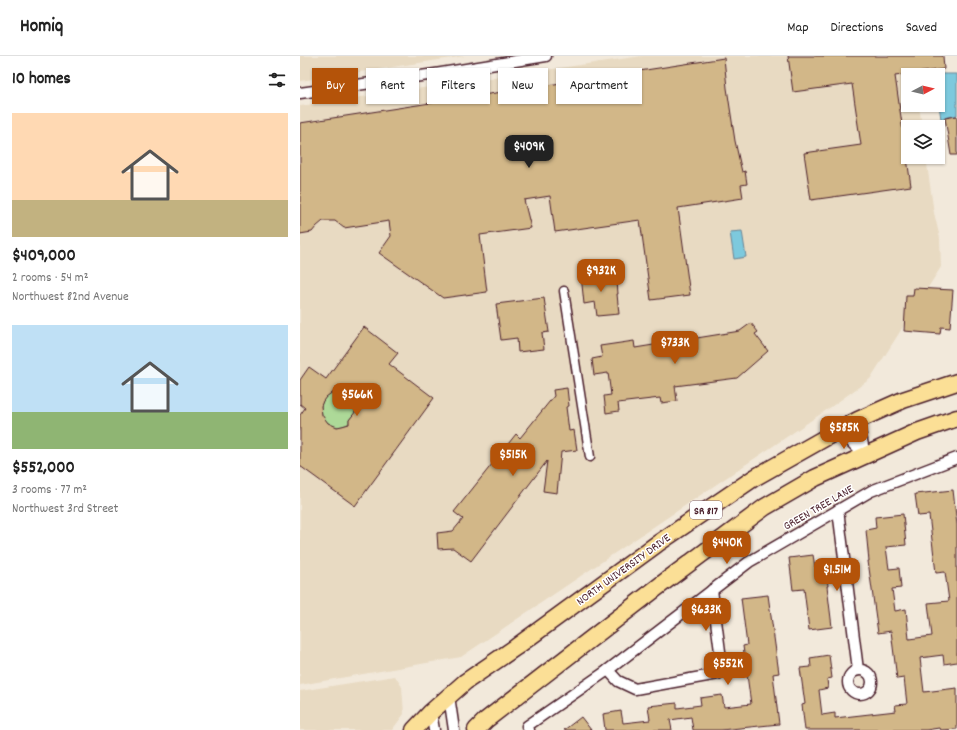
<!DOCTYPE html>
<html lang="en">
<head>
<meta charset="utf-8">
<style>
  body { margin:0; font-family:Dekko,sans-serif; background:#f2f2f2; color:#222; height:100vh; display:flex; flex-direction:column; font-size:15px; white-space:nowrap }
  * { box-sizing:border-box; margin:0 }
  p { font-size:13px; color:#767676 }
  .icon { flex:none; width:22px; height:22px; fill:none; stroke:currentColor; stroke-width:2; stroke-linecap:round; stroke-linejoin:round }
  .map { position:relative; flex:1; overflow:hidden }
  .details { display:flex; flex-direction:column; background:#fff; width:300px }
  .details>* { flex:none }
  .top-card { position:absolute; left:12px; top:12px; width:380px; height:36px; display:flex; gap:8px }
  .needle { width:26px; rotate:83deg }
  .buttons { position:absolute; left:601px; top:12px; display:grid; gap:8px }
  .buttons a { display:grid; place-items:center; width:44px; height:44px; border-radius:0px; background:#fff; box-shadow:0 1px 3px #0004; font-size:20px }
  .price { position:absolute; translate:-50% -34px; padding:0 9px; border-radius:8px; background:#b45309; color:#fff; font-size:13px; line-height:26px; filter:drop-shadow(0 1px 2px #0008) }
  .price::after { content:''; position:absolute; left:50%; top:24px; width:12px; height:9px; margin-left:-6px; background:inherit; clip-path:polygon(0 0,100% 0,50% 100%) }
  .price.on { background:#222; color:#fff }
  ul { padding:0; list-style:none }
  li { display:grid; align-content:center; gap:8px; height:212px; padding:0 12px }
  li span { display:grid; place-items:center; height:124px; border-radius:0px; color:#555 }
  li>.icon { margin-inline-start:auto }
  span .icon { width:72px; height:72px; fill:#fffc; stroke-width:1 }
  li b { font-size:17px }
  h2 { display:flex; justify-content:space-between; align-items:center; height:48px; padding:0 12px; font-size:17px }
  .chip { padding:0 14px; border-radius:0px; background:#fff; box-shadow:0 1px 3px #0004; font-size:14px; line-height:36px }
  .chip.on { background:#b45309; color:#fff }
  header { display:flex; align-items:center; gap:24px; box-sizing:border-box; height:56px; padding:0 20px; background:#fff; border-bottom:1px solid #e0e0e0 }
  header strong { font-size:19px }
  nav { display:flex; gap:22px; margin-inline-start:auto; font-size:14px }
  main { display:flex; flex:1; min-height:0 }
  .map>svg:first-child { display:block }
  .built { fill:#e8dac2 }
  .green { fill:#add998; stroke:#7c7c62 }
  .water { fill:#7dc9dd; stroke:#698596 }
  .building { fill:#d2b788; stroke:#4a1f2b; fill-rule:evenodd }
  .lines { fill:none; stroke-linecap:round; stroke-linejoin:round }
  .pedestrian-casing { stroke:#4a1f2b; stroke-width:11 }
  .minor-casing { stroke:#4a1f2b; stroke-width:13 }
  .primary-casing { stroke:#4a1f2b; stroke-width:19 }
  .pedestrian { stroke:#fff; stroke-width:8 }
  .minor { stroke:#fff; stroke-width:10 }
  .primary { stroke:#fbdf96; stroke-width:16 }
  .labels { text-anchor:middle; stroke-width:3; stroke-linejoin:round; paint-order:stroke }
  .shield { fill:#fff; stroke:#80626b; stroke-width:1 }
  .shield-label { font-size:11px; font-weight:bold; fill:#4a1f2b }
  .street-label { font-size:12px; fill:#4a1f2b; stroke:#fff }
</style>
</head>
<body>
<header>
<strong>Homiq</strong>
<nav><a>Map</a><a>Directions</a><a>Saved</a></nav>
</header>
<main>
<section class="details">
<h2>10 homes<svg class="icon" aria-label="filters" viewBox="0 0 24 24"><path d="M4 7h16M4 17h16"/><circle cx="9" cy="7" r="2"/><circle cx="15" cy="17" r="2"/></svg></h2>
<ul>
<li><span style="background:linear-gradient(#ffd9b3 70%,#c2b280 0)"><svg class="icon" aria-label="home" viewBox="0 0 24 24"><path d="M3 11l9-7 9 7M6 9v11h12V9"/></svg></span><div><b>$409,000</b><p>2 rooms · 54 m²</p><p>Northwest 82nd Avenue</p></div></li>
<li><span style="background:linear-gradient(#bfe0f5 70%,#8fb573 0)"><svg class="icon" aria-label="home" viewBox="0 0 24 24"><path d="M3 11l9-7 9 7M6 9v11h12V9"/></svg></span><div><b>$552,000</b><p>3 rooms · 77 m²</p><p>Northwest 3rd Street</p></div></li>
</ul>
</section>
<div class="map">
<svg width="657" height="674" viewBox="0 0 657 674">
  <rect width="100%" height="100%" fill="#f2e9db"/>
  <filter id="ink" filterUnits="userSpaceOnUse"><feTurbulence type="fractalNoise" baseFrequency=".025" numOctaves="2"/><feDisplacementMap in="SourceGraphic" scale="8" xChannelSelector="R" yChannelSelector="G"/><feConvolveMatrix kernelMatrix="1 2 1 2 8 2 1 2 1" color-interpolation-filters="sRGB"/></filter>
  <g filter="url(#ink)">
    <g class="built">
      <polygon points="0,0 165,0 0,25"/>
      <polygon points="342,0 613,0 615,19 608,19 608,49 619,49 622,71 608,71 608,101 626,101 634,157 640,182 641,211 570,323 528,353 161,601 0,629 0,50"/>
      <polygon points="95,620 102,631 104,658 92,674 0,674 0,635"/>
    </g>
    <path class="green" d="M 34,336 C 49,337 56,341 55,357 L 49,364 L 49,367 C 27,382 7,346 34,336 Z"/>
    <g class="water">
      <polygon points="635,18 657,18 657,59 641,63 638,42 638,19 635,19"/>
      <polygon points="442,175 446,201 434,203 430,176"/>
    </g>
    <g class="building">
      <polygon points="488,0 643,0 644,13 595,20 611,130 511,144 504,97 561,89 552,28 493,36"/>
      <polygon points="424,2 427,32 435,85 442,116 445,115 447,128 441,129 443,142 378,152 390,239 351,244 340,164 255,176 250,140 224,144 231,172 180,179 187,236 143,242 79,197 91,180 89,165 44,172 35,165 23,165 16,171 12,176 0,178 0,67"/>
      <polygon points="657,60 657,99 651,99 645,62"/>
      <polygon points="308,216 310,226 317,225 318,238 317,238 319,258 297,260 295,246 284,248 281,219"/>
      <polygon points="614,232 653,234 650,272 641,271 640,278 604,275 606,240 613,240"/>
      <polygon points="244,242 249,276 242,277 244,293 218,296 217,282 201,284 196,248"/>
      <polygon points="451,267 458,276 455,278 468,295 437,322 375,330 377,345 361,347 360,342 318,347 319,355 306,357 304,340 311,339 308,317 294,319 292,303 302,301 300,290 334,285 335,292 440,275"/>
      <path d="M 64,271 L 98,297 L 89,308 L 134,342 L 55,450 L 0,410 L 0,359 L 5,352 L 0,348 L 0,324 L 9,311 L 26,323 ZM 34,336 L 44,337 L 49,339 L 55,347 L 56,355 L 49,364 L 49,368 L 42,370 L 37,371 L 28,367 L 22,359 L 21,350 L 23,345 L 26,341 L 30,338 Z"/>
      <polygon points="267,332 269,350 266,351 269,375 274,374 277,394 261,396 257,437 243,435 247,405 171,505 153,492 138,493 137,477 153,475 163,463 154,456 216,378 220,382 254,340 253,334"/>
      <polygon points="653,434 657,469 657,606 644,608 643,599 620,602 624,636 657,632 657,673 640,674 639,672 626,674 505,674 502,649 505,648 500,612 511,611 510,602 529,599 532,622 527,623 528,632 519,634 522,659 535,657 535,662 596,655 595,649 607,648 604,622 597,623 591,575 578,577 568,505 569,505 566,474 576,472 575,461 603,458 606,489 586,491 589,513 599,512 601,532 592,533 595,555 606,553 609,583 632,580 628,547 649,545 645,516 636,517 629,459 618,460 615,438"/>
      <polygon points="513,499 515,511 526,510 528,530 527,530 532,571 509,574 504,533 493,534 489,502"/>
      <polygon points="468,539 479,617 473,618 479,668 421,674 393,674 391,661 370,664 372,674 305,674 303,658 321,655 323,667 350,664 348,650 377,647 377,652 401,649 400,642 422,639 424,651 451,648 443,590 447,589 441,542"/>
      <polygon points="281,661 291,674 264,674"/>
    </g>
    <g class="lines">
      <defs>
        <polyline id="pedestrian" points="264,235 290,401"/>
        <g id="minor">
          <polyline points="0,37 135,18 246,0"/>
          <polyline points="558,364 565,400"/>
          <polyline points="539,374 565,400"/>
          <polyline points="538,454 558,614"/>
          <polyline points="308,614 318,625 335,633 418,618 421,603 412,534"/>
          <circle cx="560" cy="626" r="12"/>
          <polyline points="149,640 154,674"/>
          <polyline points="131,656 134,674"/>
          <polyline points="229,674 227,670 308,614 449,506 571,435 657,402"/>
        </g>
        <g id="primary">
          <polyline points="114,674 131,656 165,626 216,591 357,488 454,422 539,374 558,364 603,344 657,326"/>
          <polyline points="176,674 186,664 367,524 465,451 515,422 617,376 657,362"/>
        </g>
      </defs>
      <use href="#pedestrian" class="pedestrian-casing"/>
      <use href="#minor" class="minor-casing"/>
      <use href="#primary" class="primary-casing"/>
      <use href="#pedestrian" class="pedestrian"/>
      <use href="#minor" class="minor"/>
      <use href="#primary" class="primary"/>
    </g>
  </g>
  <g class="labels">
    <rect class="shield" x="390" y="445" width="32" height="18" rx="3"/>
    <g class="shield-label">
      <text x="406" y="458">SR 817</text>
    </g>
    <g class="street-label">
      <text transform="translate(518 451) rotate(-30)" y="4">GREEN TREE LANE</text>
      <text transform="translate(323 513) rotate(-36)" y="4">NORTH UNIVERSITY DRIVE</text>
    </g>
  </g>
</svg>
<div class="buttons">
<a><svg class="needle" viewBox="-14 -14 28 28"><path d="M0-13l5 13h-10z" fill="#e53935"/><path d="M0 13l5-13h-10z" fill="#767676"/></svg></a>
<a><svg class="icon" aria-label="layers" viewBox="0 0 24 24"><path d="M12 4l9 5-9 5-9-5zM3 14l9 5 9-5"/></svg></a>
</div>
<b class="price on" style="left:229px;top:113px">$409K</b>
<b class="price" style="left:301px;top:237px">$932K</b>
<b class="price" style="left:375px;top:309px">$733K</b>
<b class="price" style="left:57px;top:361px">$566K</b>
<b class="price" style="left:544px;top:394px">$585K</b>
<b class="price" style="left:213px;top:421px">$515K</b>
<b class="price" style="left:427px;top:509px">$440K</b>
<b class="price" style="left:537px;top:536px">$1.51M</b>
<b class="price" style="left:406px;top:576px">$633K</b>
<b class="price" style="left:428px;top:630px">$552K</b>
<div class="top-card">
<a class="chip on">Buy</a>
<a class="chip">Rent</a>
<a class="chip">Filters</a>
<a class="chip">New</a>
<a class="chip">Apartment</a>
</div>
</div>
</main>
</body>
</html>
